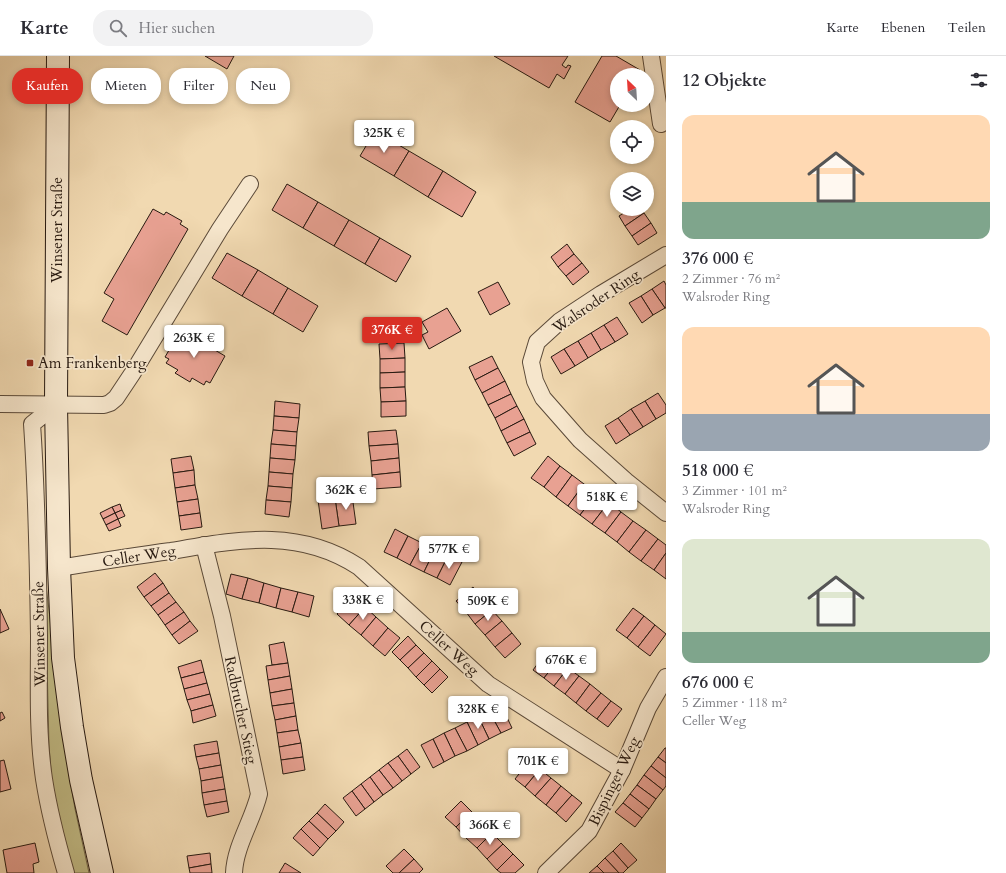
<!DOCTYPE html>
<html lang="de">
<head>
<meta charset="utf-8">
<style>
  body { margin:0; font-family:Cardo,serif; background:#f2f2f3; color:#2b2b33; height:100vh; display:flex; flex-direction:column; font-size:15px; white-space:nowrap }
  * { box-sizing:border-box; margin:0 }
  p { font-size:13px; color:#7c7c81 }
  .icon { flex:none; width:22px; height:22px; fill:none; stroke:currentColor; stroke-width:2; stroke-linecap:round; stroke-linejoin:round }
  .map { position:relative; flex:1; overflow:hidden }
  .details { display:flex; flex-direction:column; background:#fff; width:340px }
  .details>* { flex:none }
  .banner { position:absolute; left:12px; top:12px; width:380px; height:36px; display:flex; gap:8px }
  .needle { width:26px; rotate:335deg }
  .controls { position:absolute; left:610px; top:12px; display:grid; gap:8px }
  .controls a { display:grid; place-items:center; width:44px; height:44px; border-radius:50%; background:#fff; box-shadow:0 2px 6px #0003; font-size:20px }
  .price { position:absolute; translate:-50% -34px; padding:0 9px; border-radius:4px; background:#fff; color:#222; font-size:13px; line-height:26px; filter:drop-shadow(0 1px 2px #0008) }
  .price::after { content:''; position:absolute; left:50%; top:24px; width:12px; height:9px; margin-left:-6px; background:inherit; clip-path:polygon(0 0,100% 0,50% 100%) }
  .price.current { background:#d93025; color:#fff }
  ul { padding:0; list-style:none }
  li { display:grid; align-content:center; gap:8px; height:212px; padding:0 16px }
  li span { display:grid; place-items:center; height:124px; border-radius:12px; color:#555 }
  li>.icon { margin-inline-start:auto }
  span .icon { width:72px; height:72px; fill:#fffc; stroke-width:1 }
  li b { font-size:17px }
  h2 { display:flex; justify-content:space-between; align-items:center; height:48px; padding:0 16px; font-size:17px }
  .tag { padding:0 14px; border-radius:16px; background:#fff; box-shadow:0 2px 6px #0003; font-size:14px; line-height:36px }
  .tag.current { background:#d93025; color:#fff }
  header { display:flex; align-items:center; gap:24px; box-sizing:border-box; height:56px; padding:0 20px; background:#fff; border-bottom:1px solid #e1e1e2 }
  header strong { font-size:19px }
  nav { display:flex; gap:22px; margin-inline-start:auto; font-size:14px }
  .search { width:280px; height:36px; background:#f2f2f3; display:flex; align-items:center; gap:10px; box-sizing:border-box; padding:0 14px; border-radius:16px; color:#7c7c81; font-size:15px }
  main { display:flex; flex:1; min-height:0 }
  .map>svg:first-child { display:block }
  .green { fill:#c2bc86; stroke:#746a4b }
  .building { fill:#e8a192; stroke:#271910 }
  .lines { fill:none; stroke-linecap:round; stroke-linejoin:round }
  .street-casing { stroke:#5a4938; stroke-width:18 }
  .secondary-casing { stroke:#271910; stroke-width:24 }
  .street { stroke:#f6e6cc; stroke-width:16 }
  .secondary { stroke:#f6e6cc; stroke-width:22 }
  .poi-dot { fill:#8f2418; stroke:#f6e6cc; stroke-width:1.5 }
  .labels { text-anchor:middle; stroke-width:3.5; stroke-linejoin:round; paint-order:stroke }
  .street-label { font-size:15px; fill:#271910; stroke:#f6e6cc }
  .poi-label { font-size:15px; fill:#271910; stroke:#f6e6cc; text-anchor:start }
</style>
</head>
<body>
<header>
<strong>Karte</strong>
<div class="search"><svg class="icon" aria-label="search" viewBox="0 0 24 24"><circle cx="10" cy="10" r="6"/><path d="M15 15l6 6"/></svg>Hier suchen</div>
<nav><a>Karte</a><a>Ebenen</a><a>Teilen</a></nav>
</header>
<main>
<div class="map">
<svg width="666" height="817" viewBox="0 0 666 817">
  <rect width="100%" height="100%" fill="#f1d9b1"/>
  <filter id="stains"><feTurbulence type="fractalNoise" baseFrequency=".005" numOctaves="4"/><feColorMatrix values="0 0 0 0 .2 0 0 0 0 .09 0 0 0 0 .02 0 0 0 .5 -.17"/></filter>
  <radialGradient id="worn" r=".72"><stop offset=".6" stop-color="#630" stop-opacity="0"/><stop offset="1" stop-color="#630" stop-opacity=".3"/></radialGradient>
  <polygon class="green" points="45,521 67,705 75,753 89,817 73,817 53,739 49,690"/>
  <g class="building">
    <polygon points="205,0 234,0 227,13"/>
    <polygon points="494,0 568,0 562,9 566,12 568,9 571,10 564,23 557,18 549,32"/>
    <polygon points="602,0 616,0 640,14 637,19 617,19 617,49 620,49 610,66 575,46"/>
    <polygon points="375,75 409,95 394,120 360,100"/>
    <polygon points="409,95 443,115 428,141 394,120"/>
    <polygon points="443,115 476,136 462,161 428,141"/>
    <polygon points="287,128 318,146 303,172 272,154"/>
    <polygon points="318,146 349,164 334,190 303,172"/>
    <polygon points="153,153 164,159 166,156 182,165 180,168 188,173 127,279 102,265 114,243 104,237"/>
    <polygon points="630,153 642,153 644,157 625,170 619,160"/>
    <polygon points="644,157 651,167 632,180 625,170"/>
    <polygon points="349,164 380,182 365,208 334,190"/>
    <polygon points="651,167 657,177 638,189 632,180"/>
    <polygon points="380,182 411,200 396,226 365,208"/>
    <polygon points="567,188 574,198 558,211 551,201"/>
    <polygon points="227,197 258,214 242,240 212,222"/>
    <polygon points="574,198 582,207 566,220 558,211"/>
    <polygon points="582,207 589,216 573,229 566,220"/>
    <polygon points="258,214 288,232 273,258 242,240"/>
    <polygon points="664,225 666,229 666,252 665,252 652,233"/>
    <polygon points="498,226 510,248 490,259 478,236"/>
    <polygon points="288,232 318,250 303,276 273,258"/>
    <polygon points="652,233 665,252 653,259 641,240"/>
    <polygon points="641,240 653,259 642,267 629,247"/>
    <polygon points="447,252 461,275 429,293 422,279 428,276 422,266"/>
    <polygon points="617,261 628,278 615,286 604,269"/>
    <polygon points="604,269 615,286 601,294 591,277"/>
    <polygon points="181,274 225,300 210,327 206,325 204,329 192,322 190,326 175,317 178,314 166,307 169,303 165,301"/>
    <polygon points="591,277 601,294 588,302 578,285"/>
    <polygon points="578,285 588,302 575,310 564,293"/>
    <polygon points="404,287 405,302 380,303 379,288"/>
    <polygon points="564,293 575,310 561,318 551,301"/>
    <polygon points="492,300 498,312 475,324 469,311"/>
    <polygon points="405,302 405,316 380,317 380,303"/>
    <polygon points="498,312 505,325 482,337 475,324"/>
    <polygon points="405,316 405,331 380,332 380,317"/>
    <polygon points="505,325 511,338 488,349 482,337"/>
    <polygon points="405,331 406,345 381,346 380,332"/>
    <polygon points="658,337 666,349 666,357 656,363 645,345"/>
    <polygon points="511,338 517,350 495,362 488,349"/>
    <polygon points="275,345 300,348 299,362 274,360"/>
    <polygon points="406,345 406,360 381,361 381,346"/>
    <polygon points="645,345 656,363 643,371 631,353"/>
    <polygon points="517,350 524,363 501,375 495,362"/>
    <polygon points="631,353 643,371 630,379 618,362"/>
    <polygon points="274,360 299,362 297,376 273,374"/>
    <polygon points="618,362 630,379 616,388 605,370"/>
    <polygon points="524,363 530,376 507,387 501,375"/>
    <polygon points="273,374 297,376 296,390 271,388"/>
    <polygon points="396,374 398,388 369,390 368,376"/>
    <polygon points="530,376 536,388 514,400 507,387"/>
    <polygon points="271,388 296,390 295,404 270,402"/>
    <polygon points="398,388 399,402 371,405 369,390"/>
    <polygon points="191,400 194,414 173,417 171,403"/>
    <polygon points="548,400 560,410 544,431 531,422"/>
    <polygon points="270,402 295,404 293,418 269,416"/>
    <polygon points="399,402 400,416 372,419 371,405"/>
    <polygon points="560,410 572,419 556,441 544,431"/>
    <polygon points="194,414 195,429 175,432 173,417"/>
    <polygon points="269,416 293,418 292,432 268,430"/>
    <polygon points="400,416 401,431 373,433 372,419"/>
    <polygon points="572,419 584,428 568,450 556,441"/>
    <polygon points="584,428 597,437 580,459 568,450"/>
    <polygon points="195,429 198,443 177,446 175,432"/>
    <polygon points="268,430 292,432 291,446 266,444"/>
    <polygon points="597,437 609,446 592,468 580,459"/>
    <polygon points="352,439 356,468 339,470 335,442"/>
    <polygon points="335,442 339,470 322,473 318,444"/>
    <polygon points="198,443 200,457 179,460 177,446"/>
    <polygon points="266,444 291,446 289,461 265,458"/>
    <polygon points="609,446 621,456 605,477 592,468"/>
    <polygon points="120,448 122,454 115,457 112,451"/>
    <polygon points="112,451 115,457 103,463 100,457"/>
    <polygon points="122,454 125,460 118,463 115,457"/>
    <polygon points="621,456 633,465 617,486 605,477"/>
    <polygon points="115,457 118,463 106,469 103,463"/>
    <polygon points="200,457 202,471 181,474 179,460"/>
    <polygon points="118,463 121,470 109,475 106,469"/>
    <polygon points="633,465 646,474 629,496 617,486"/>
    <polygon points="395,473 408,480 397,502 384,496"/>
    <polygon points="646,474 658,483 641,505 629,496"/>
    <polygon points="408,480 422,487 410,509 397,502"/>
    <polygon points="658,483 666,489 666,497 654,514 641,505"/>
    <polygon points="422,487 435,493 424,516 410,509"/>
    <polygon points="435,493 448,500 437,522 424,516"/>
    <polygon points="666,497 666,523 654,514"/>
    <polygon points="448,500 462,506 450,529 437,522"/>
    <polygon points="155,517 163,527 144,541 137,531"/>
    <polygon points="231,518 248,522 242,543 226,538"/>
    <polygon points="248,522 264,527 259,547 242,543"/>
    <polygon points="163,527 169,537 151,550 144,541"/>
    <polygon points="264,527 281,532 276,552 259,547"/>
    <polygon points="473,531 482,542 466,556 456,545"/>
    <polygon points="281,532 298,536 292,556 276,552"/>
    <polygon points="298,536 314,540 309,561 292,556"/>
    <polygon points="169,537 176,546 158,559 151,550"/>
    <polygon points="353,541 365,551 349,569 337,558"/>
    <polygon points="482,542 492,554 475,568 466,556"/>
    <polygon points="176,546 184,556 165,569 158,559"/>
    <polygon points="365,551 376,561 361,579 349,569"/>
    <polygon points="633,552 644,560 627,582 616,574"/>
    <polygon points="0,553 9,573 0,577"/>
    <polygon points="492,554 502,565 485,579 475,568"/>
    <polygon points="184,556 190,565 172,579 165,569"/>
    <polygon points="644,560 655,569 638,591 627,582"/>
    <polygon points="376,561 388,572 373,590 361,579"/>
    <polygon points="190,565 198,575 179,588 172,579"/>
    <polygon points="502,565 512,577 495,591 485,579"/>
    <polygon points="655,569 666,578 650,600 638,591"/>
    <polygon points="388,572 400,582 385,600 373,590"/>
    <polygon points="512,577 521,588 505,602 495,591"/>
    <polygon points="408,580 416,589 400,604 392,596"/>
    <polygon points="284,586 288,607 272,609 269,589"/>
    <polygon points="416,589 424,597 408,612 400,604"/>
    <polygon points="547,595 558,604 544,622 533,614"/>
    <polygon points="424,597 432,605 416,621 408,612"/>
    <polygon points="201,604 204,616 181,622 178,611"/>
    <polygon points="558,604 568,612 554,630 544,622"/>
    <polygon points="432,605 440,613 424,629 416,621"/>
    <polygon points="288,607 290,620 268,624 266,610"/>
    <polygon points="568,612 579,620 565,638 554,630"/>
    <polygon points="440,613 448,621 432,637 424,629"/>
    <polygon points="204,616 207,627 184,633 181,622"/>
    <polygon points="290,620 292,633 270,637 268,624"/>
    <polygon points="579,620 590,628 576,647 565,638"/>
    <polygon points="207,627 210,638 187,644 184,633"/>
    <polygon points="590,628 601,637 586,655 576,647"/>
    <polygon points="292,633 294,647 272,650 270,637"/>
    <polygon points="601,637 611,645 597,663 586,655"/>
    <polygon points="210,638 213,649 191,655 187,644"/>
    <polygon points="611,645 622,653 608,671 597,663"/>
    <polygon points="294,647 296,660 275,664 272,650"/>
    <polygon points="213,649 216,660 193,667 191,655"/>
    <polygon points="501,649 512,672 501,677 489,655"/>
    <polygon points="489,655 501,677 489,683 478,660"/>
    <polygon points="2,656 5,662 0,665 0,657"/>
    <polygon points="296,660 298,674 277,677 275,664"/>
    <polygon points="478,660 489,683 478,689 467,666"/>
    <polygon points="467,666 478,689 467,695 455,672"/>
    <polygon points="455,672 467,695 455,700 444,677"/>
    <polygon points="298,674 301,687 279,691 277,677"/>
    <polygon points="444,677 455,700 444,706 433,683"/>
    <polygon points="433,683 444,706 433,712 421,689"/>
    <polygon points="217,685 219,697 196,701 194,689"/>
    <polygon points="301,687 303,701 281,704 279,691"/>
    <polygon points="665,692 666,692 666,707 658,701"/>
    <polygon points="407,693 420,711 411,718 398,700"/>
    <polygon points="219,697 221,709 199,713 196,701"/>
    <polygon points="398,700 411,718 402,725 388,707"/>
    <polygon points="303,701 305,714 283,718 281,704"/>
    <polygon points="658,701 666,707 666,722 651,710"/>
    <polygon points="4,704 11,733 0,736 0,705"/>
    <polygon points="530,704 540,713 525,731 515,723"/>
    <polygon points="388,707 402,725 393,732 379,714"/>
    <polygon points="221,709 223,721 201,725 199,713"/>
    <polygon points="651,710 666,722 666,730 663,734 644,719"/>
    <polygon points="540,713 551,722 535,740 525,731"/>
    <polygon points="379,714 393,732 383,739 370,721"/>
    <polygon points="644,719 663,734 656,743 637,729"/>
    <polygon points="223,721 225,733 202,737 201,725"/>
    <polygon points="370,721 383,739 374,746 361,728"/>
    <polygon points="551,722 561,730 546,749 535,740"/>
    <polygon points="361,728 374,746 365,753 352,735"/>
    <polygon points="637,729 656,743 649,753 630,738"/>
    <polygon points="561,730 572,739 556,757 546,749"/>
    <polygon points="225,733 227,745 204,749 202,737"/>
    <polygon points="352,735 365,753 356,760 343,742"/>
    <polygon points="630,738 649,753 642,762 623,747"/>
    <polygon points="572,739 582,747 566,766 556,757"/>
    <polygon points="227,745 229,756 207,761 204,749"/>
    <polygon points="461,745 472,756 456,771 445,761"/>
    <polygon points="623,747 642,762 635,771 615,756"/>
    <polygon points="325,748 344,766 336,775 317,757"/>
    <polygon points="472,756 482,766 466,782 456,771"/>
    <polygon points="317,757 336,775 328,783 309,765"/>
    <polygon points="309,765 328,783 320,792 301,773"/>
    <polygon points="482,766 492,777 477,792 466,782"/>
    <polygon points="301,773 320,792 313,800 293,782"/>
    <polygon points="492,777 503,788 487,803 477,792"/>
    <polygon points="35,787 39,806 33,808 34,817 7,817 3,794"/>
    <polygon points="621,787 637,804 628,812 613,795"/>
    <polygon points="503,788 513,798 497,814 487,803"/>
    <polygon points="404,793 414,803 399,817 393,817 386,810"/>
    <polygon points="613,795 628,812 623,817 619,817 605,802"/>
    <polygon points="210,797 211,808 189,812 187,800"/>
    <polygon points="513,798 524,809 515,817 501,817 497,814"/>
    <polygon points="605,802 619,817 604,817 597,810"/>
    <polygon points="414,803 423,813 419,817 399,817"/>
    <polygon points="285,807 301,817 279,817"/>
    <polygon points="211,808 212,817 190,817 189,812"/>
    <polygon points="597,810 604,817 589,817"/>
  </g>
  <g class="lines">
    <defs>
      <g id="street">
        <polyline points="651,0 661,68"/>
        <polyline points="666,199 601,238 560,265 537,286 531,306 535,325 543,342 580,384 626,425 666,457"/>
        <polyline points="0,348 104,349 110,347 116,342 132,318 220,173 250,128"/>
        <path d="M 56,349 L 32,368 C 37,439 38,509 39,580 C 39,628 37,676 44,723 C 49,755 57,786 66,817"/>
        <path d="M 204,489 L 222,560 L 259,738 C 253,764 235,790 234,817"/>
        <path d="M 59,512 C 96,506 133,500 171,495 C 237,484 298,471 359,511 L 488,628 L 622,714"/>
        <polyline points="546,817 589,775 622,714 648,652 666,621"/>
      </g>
      <polyline id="secondary" points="58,0 56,349 59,512 63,602 72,671 81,724 102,817"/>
    </defs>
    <use href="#street" class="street-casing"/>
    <use href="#secondary" class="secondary-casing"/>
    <use href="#street" class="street"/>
    <use href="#secondary" class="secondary"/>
  </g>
  <rect class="poi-dot" x="26" y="303" width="8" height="8" rx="2"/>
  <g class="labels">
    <g class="street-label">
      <text transform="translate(57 174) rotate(-90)" y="5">Winsener Straße</text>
      <text transform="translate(596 245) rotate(-34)" y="5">Walsroder Ring</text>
      <text transform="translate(139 500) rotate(-9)" y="5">Celler Weg</text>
      <text transform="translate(39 578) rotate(-91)" y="5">Winsener Straße</text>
      <text transform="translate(449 592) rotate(42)" y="5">Celler Weg</text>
      <text transform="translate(241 654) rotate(78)" y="5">Radbrucher Stieg</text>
      <text transform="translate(614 725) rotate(-64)" y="5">Bispinger Weg</text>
    </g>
    <g class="poi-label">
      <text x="38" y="312">Am Frankenberg</text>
    </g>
  </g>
  <rect width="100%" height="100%" filter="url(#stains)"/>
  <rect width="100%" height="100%" fill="url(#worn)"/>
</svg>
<div class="controls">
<a><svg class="needle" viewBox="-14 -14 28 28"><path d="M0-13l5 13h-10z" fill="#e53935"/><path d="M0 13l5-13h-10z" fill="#7c7c81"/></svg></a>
<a><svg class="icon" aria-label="locate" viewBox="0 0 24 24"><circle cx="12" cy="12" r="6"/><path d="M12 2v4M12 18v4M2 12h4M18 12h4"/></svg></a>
<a><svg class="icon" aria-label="layers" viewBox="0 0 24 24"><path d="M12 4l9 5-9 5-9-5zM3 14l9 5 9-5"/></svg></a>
</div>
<b class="price" style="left:384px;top:98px">325K €</b>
<b class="price current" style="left:392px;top:295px">376K €</b>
<b class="price" style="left:194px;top:303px">263K €</b>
<b class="price" style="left:346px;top:455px">362K €</b>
<b class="price" style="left:607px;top:462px">518K €</b>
<b class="price" style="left:449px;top:514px">577K €</b>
<b class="price" style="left:363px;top:565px">338K €</b>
<b class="price" style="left:488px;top:566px">509K €</b>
<b class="price" style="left:566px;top:625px">676K €</b>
<b class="price" style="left:478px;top:674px">328K €</b>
<b class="price" style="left:538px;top:726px">701K €</b>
<b class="price" style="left:490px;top:790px">366K €</b>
<div class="banner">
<a class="tag current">Kaufen</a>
<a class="tag">Mieten</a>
<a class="tag">Filter</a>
<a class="tag">Neu</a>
</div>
</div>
<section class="details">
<h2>12 Objekte<svg class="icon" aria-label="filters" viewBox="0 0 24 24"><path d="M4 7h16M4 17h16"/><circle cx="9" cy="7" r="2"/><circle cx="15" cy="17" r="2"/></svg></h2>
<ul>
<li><span style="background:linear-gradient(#ffd9b3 70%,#7fa58c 0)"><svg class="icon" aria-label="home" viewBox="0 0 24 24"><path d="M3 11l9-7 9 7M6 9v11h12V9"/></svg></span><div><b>376 000 €</b><p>2 Zimmer · 76 m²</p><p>Walsroder Ring</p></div></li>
<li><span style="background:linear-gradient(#ffd9b3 70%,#9aa5b1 0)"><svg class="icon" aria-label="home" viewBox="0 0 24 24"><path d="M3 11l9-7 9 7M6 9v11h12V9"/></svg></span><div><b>518 000 €</b><p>3 Zimmer · 101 m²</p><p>Walsroder Ring</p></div></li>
<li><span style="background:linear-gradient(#dfe7d0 75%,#7fa58c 0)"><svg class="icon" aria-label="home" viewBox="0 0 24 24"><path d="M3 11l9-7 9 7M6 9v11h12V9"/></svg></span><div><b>676 000 €</b><p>5 Zimmer · 118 m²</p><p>Celler Weg</p></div></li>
</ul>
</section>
</main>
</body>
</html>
